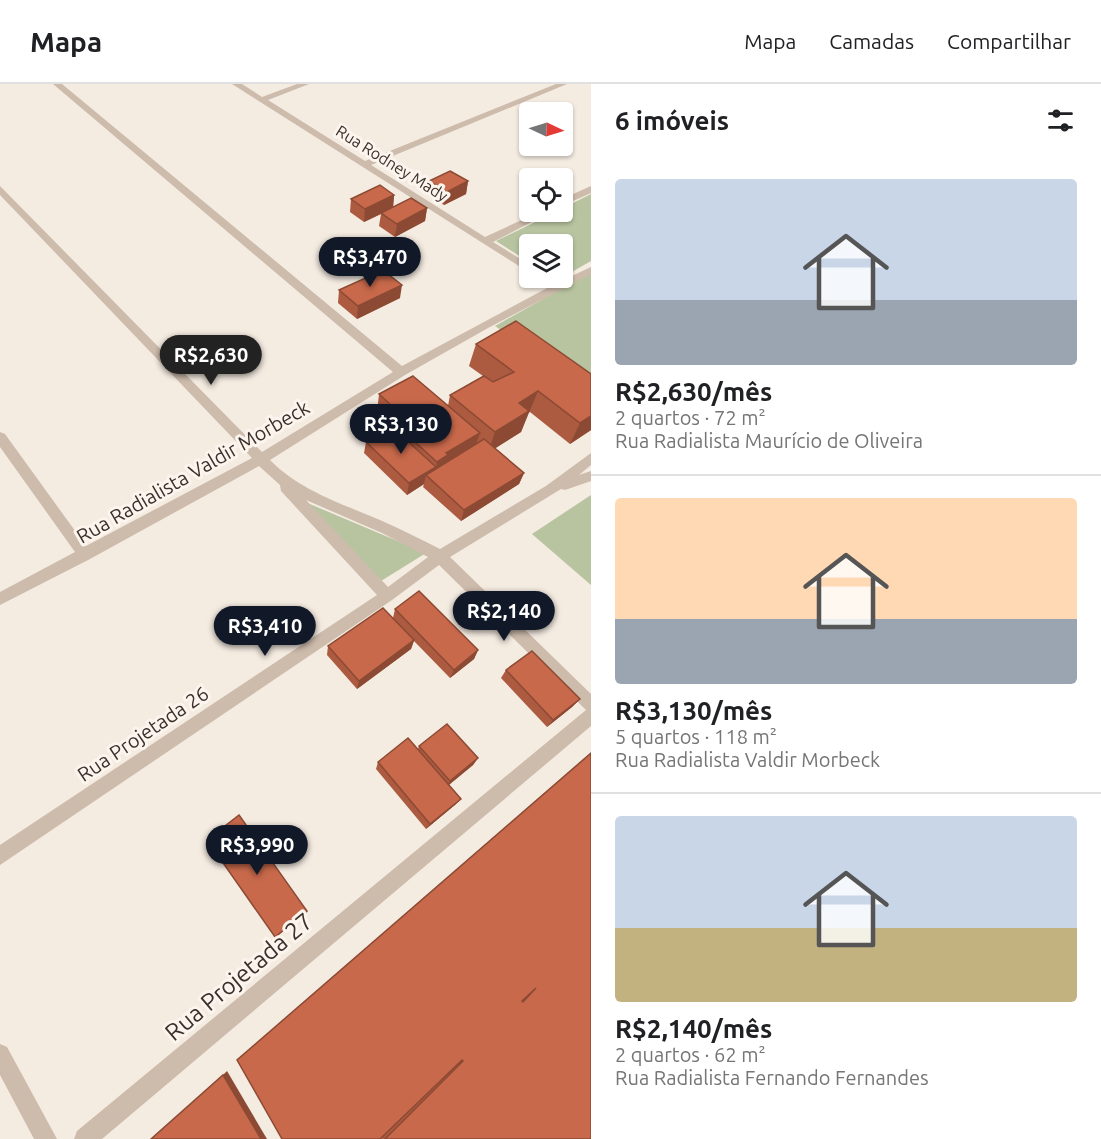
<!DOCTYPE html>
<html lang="pt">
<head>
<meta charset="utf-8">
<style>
  body { margin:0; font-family:Ubuntu,sans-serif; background:#f2f2f2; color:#202124; height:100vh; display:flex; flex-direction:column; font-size:22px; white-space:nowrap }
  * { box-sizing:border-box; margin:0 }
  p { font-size:20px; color:#757577 }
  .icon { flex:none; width:33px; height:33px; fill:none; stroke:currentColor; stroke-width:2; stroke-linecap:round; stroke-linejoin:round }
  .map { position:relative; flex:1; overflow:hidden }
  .details { display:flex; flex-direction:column; background:#fff; width:510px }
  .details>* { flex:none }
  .needle { width:39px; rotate:94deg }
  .fabs { position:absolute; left:519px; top:18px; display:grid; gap:12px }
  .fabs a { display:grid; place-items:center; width:54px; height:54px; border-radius:6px; background:#fff; box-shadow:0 2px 4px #0004; font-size:30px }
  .price { position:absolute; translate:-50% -51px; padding:0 14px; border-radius:21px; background:#111827; color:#fff; font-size:20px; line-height:39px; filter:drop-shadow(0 2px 3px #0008) }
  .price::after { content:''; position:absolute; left:50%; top:36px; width:18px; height:14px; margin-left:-9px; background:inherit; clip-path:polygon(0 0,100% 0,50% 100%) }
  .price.current { background:#222; color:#fff }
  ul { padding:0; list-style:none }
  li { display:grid; align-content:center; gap:12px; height:318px; padding:0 24px }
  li+li { border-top:2px solid #e0e0e0 }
  li span { display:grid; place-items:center; height:186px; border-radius:6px; color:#555 }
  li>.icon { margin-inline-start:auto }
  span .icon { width:108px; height:108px; fill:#fffc; stroke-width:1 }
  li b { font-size:26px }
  h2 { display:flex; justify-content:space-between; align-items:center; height:72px; padding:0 24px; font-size:26px }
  header { display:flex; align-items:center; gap:36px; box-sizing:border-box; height:84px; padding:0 30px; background:#fff; border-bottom:2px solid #e0e0e0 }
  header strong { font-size:28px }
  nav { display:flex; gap:33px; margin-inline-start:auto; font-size:21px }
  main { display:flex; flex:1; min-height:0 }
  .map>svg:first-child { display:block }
  .green { fill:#b8c4a0 }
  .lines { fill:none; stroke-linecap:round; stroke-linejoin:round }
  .minor { fill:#cdbbac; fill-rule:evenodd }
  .wall { fill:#ac5a40 }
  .shaded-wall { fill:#8c4a34 }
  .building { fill:#c8694b; stroke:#8c4a34; stroke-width:1.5; fill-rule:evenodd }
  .labels { text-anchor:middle; stroke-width:6; stroke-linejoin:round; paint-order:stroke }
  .far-street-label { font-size:16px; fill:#3b302b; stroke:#fbf5ee }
  .street-label { font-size:20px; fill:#3b302b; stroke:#fbf5ee }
  .near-street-label { font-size:24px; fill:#3b302b; stroke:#fbf5ee }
</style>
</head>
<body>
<header>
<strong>Mapa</strong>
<nav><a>Mapa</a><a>Camadas</a><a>Compartilhar</a></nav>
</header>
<main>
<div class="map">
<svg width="591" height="1055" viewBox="0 0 591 1055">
  <rect width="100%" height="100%" fill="#f4ebe1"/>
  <g class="green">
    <polygon points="591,110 591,177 563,193 562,160 530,160 529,178 496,157 556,128 562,128 563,124"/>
    <polygon points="591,188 591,308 495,242"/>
    <polygon points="591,411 591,501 532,450"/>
    <polygon points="305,418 426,469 381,497"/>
  </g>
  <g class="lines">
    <g class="minor">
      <path d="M 53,0 L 62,0 L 402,282 L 549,203 L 536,194 L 548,194 L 557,199 L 591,183 L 591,190 L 488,244 L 405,291 L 270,376 C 299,406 342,420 380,436 C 401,445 420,455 440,465 L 546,402 L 591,369 L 591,381 L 579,391 L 591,387 L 591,397 L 565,406 L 561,405 L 450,473 L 591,610 L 591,642 L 102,1055 L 74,1055 L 77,1047 L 586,626 L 439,481 L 392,516 L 0,781 L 0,761 L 377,511 L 281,407 L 280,401 L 259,382 L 90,475 L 0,521 L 0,508 L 75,468 L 0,363 L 0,348 L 5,350 L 86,462 L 252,374 L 0,111 L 0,102 L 262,368 L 393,288 ZM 306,416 L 382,449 L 428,473 L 388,503 Z"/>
      <polygon points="232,0 242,0 262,13 297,0 309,0 268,16 365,77 556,0 567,0 371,81 485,153 539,128 551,128 493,158 530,181 530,189"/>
      <polygon points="591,102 591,109 562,122 562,115"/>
      <polygon points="0,960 7,963 57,1055 34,1055 0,991"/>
    </g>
  </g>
  <g class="wall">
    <polygon points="429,97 468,97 466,110 444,121 427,110"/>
    <polygon points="394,111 393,123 427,124 425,137 395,153 379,142 381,130 364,138 350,128 351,115"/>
    <polygon points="339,206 400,214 357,235 338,219"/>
    <polygon points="476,260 591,290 591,346 570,360 530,328 528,329 521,348 495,364 524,389 519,400 461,437 423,403 424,400 407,411 364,369 366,358 392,343 392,342 377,328 379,310 448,322 450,311 483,292 469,282"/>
    <polygon points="395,525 478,566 474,575 450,594 414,557 411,565 357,605 327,571 328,562 393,534"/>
    <polygon points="506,586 580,615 572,623 547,643 501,594"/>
    <polygon points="419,662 478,674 473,681 449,701 456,720 426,745 376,685 378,678 418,665"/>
    <polygon points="591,669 591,1055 282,1055"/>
  </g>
  <g class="shaded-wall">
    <polygon points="468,97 466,110 444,121 447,108"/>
    <polygon points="394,111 393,124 364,138 365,125"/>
    <polygon points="427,124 425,137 395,153 397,140"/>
    <polygon points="402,201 400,214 357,235 358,222"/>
    <polygon points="538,307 521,348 488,369 495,348 519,319"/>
    <polygon points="591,332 591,346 570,360 580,339"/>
    <polygon points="480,349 474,366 433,395 437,378 446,369"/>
    <polygon points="436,383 433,395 426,391 424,400 407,411 409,399"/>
    <polygon points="524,389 519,400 461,437 464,426"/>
    <polygon points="414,556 411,565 357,605 359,597"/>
    <polygon points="478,566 474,575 450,594 454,586"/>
    <polygon points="580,615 572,623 547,643 553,636"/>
    <polygon points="478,674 473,681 446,703 450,697"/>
    <polygon points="461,715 456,720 426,745 430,740"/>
    <polygon points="307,827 307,828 275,854 275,853"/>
    <polygon points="227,987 267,1055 261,1055 223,991"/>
  </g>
  <g class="building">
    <polygon points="450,87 468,97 447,108 429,97"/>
    <polygon points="380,101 394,111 365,125 351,115"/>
    <polygon points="411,114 427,124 397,140 381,129"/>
    <polygon points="383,186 402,201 358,222 339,206"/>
    <polygon points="516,237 591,290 591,332 580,339 538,307 519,319 529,327 495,348 450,311 484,292 493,298 514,288 476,260"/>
    <polygon points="413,292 480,349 446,369 448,371 437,378 393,338 404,333 379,310"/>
    <polygon points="392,343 436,383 409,399 366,358"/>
    <polygon points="484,355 524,389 464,426 426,391"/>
    <polygon points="419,507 478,566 454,586 395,525"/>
    <polygon points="383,524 414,556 359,597 328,562"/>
    <polygon points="532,567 580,615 553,636 506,586"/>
    <polygon points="447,640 478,674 450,697 419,662"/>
    <polygon points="408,654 461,715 430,740 378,678"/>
    <path d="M 591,669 L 591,1055 L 385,1055 L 463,977 L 462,976 L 380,1055 L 282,1055 L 237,976 ZM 536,904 L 523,918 L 522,917 Z"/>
    <polygon points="239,731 307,827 275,853 207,756"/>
    <polygon points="223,991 261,1055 151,1055"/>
  </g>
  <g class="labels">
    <g class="far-street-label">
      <text transform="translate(392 79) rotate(32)" y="6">Rua Rodney Mady</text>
    </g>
    <g class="street-label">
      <text transform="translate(193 388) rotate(-30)" y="7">Rua Radialista Valdir Morbeck</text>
      <text transform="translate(143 650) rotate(-34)" y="7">Rua Projetada 26</text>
    </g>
    <g class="near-street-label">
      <text transform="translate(239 893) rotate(-40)" y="8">Rua Projetada 27</text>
    </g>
  </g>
</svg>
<div class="fabs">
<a><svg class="needle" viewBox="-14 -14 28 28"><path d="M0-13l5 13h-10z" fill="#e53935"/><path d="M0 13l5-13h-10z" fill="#757577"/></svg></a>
<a><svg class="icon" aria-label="locate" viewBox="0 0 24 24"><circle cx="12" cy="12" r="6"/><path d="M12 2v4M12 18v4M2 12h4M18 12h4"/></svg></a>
<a><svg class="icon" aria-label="layers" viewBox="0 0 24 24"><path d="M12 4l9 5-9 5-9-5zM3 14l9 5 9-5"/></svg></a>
</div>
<b class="price" style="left:370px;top:204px">R$3,470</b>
<b class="price current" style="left:211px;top:302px">R$2,630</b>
<b class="price" style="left:401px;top:371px">R$3,130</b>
<b class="price" style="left:504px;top:558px">R$2,140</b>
<b class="price" style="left:265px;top:573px">R$3,410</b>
<b class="price" style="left:257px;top:792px">R$3,990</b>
</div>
<section class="details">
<h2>6 imóveis<svg class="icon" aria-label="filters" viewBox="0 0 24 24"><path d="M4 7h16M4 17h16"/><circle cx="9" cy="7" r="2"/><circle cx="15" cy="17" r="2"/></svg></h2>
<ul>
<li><span style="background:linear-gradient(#c9d6e8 65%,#9aa5b1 0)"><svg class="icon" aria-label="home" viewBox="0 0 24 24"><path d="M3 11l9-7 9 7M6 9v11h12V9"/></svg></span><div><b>R$2,630/mês</b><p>2 quartos · 72 m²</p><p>Rua Radialista Maurício de Oliveira</p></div></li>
<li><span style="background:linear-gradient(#ffd9b3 65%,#9aa5b1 0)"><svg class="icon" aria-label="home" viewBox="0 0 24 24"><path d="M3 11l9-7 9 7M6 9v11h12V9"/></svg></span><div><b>R$3,130/mês</b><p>5 quartos · 118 m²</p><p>Rua Radialista Valdir Morbeck</p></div></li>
<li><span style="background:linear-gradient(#c9d6e8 60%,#c2b280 0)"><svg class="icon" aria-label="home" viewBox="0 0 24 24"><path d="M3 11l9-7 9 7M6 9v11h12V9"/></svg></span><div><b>R$2,140/mês</b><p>2 quartos · 62 m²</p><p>Rua Radialista Fernando Fernandes</p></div></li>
</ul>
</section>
</main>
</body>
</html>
